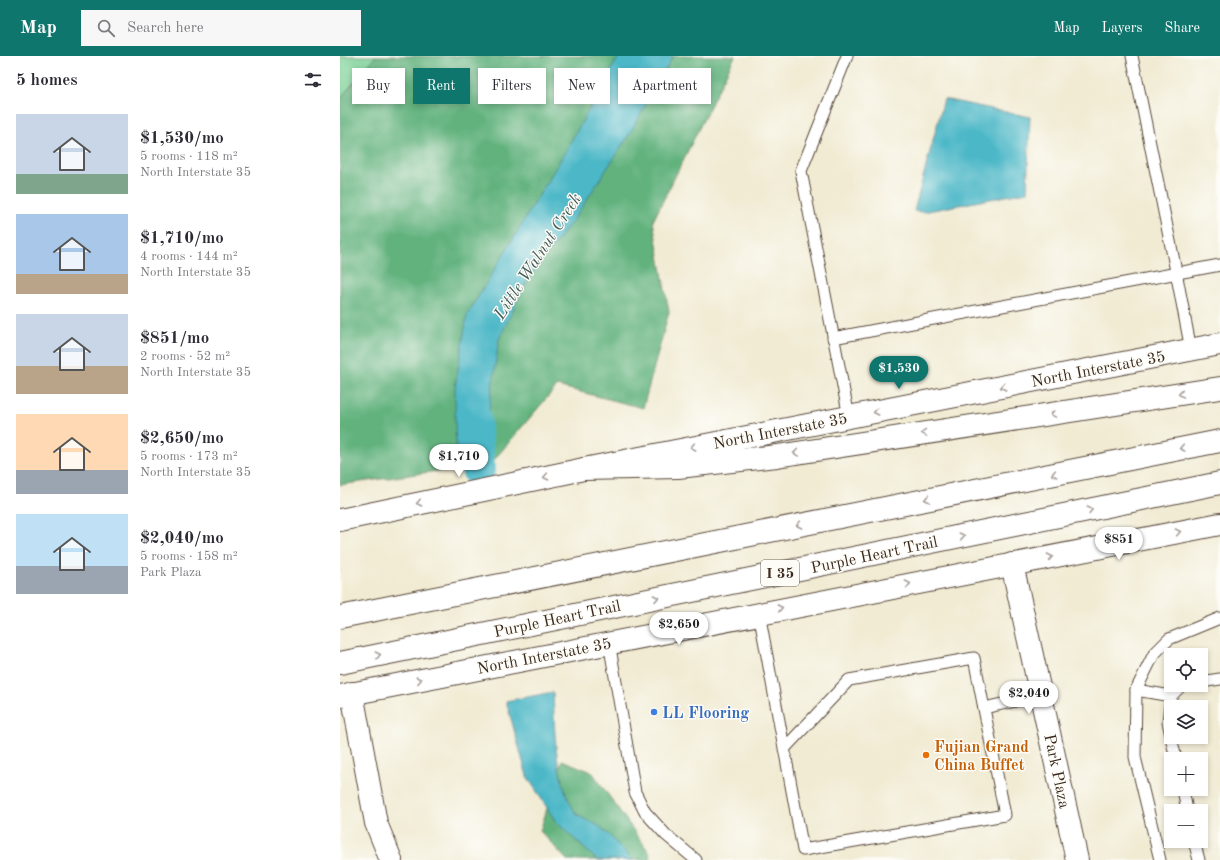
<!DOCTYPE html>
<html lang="en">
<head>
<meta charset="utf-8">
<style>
  body { margin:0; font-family:"Old Standard TT",serif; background:#f7f7f7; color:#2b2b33; height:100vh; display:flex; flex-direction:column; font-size:15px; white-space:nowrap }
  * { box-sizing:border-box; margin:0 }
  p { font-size:13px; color:#7c7c81 }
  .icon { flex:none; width:22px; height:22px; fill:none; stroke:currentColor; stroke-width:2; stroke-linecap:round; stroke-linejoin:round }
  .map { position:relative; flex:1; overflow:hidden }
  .details { display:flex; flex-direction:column; background:#fff; width:340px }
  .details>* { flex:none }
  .top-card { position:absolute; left:12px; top:12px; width:380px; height:36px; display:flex; gap:8px }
  .tools { position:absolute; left:824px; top:592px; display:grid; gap:8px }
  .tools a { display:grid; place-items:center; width:44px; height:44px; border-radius:0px; background:#fff; box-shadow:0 2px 6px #0003; font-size:20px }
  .price { position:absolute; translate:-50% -34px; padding:0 9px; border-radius:14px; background:#fff; color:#222; font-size:13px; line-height:26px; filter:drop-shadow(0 1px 2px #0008) }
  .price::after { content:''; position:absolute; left:50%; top:24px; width:12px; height:9px; margin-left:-6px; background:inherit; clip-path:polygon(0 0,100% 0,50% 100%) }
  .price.selected { background:#0f766e; color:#fff }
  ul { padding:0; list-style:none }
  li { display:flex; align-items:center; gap:12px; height:100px; padding:0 16px }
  li span { display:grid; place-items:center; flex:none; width:112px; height:80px; border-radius:0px; color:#555 }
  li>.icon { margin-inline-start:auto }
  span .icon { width:48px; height:48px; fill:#fffc; stroke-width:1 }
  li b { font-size:17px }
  h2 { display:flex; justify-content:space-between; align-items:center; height:48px; padding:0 16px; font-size:17px }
  .chip { padding:0 14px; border-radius:0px; background:#fff; box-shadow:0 2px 6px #0003; font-size:14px; line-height:36px }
  .chip.selected { background:#0f766e; color:#fff }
  header { display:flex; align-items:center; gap:24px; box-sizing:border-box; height:56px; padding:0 20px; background:#0f766e; color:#fff }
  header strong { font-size:19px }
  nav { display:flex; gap:22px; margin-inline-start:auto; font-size:14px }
  .search { width:280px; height:36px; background:#f7f7f7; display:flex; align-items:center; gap:10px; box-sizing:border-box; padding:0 14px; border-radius:0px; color:#7c7c81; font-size:15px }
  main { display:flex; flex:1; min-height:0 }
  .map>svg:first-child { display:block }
  .green { fill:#78d095; stroke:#5a7d5a }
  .forest { fill:#62b27e; stroke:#4e6e4e }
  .water { fill:#4bb7c7; stroke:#437072 }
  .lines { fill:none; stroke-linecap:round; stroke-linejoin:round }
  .river { stroke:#4bb7c7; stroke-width:34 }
  .lane-casing { stroke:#564739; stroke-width:13 }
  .street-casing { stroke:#564739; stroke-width:24 }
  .secondary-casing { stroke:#564739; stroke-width:24 }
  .highway-casing { stroke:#564739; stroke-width:24 }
  .lane { stroke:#fff; stroke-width:11 }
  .street { stroke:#fff; stroke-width:22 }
  .secondary { stroke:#fff; stroke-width:22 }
  .highway { stroke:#fff; stroke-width:22 }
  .oneway { stroke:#a79f9a }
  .shop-dot { fill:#3f7fe0; stroke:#fdfcf7; stroke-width:1.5 }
  .food-dot { fill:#e8710a; stroke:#fdfcf7; stroke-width:1.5 }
  .labels { text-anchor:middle; stroke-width:3; stroke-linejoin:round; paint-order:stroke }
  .shield { fill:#fdfcf7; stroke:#75695f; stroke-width:1 }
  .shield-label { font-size:15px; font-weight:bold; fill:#3b2a1e }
  .street-label { font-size:16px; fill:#3b2a1e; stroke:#fdfcf7 }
  .shop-label { font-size:16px; font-weight:bold; fill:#366cbe; stroke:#fdfcf7; text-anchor:start }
  .food-label { font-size:16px; font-weight:bold; fill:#c56008; stroke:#fdfcf7; text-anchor:start }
  .water-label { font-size:17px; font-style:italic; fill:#415b59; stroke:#fdfcf7 }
</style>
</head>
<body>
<header>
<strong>Map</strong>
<div class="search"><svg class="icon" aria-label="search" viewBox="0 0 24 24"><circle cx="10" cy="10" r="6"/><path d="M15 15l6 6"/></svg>Search here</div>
<nav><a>Map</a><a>Layers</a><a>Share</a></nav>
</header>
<main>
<section class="details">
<h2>5 homes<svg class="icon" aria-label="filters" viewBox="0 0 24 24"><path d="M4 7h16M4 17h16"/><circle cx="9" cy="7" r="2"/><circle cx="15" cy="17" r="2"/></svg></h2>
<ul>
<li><span style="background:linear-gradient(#c9d6e8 75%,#7fa58c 0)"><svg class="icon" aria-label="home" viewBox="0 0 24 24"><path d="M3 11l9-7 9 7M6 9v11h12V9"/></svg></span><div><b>$1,530/mo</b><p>5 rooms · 118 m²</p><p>North Interstate 35</p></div></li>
<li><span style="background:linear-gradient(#a9c7e8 75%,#b9a48a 0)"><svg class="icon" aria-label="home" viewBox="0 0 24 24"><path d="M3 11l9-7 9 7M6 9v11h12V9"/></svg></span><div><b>$1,710/mo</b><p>4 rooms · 144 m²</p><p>North Interstate 35</p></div></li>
<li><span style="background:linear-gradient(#c9d6e8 65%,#b9a48a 0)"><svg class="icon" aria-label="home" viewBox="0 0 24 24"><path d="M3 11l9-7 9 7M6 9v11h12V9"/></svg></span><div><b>$851/mo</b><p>2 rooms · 52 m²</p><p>North Interstate 35</p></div></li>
<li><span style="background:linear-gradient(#ffd9b3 70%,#9aa5b1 0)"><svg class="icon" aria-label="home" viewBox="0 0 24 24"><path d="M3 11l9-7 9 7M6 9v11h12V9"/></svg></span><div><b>$2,650/mo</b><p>5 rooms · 173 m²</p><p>North Interstate 35</p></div></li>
<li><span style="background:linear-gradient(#bfe0f5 65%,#9aa5b1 0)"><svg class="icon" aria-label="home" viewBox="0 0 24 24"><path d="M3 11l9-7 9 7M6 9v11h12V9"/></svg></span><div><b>$2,040/mo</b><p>5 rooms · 158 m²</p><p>Park Plaza</p></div></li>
</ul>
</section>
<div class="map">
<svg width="880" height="804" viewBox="0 0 880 804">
  <rect width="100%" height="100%" fill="#fdfcf7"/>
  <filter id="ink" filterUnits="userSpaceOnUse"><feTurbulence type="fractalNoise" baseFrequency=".025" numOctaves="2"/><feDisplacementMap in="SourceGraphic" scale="8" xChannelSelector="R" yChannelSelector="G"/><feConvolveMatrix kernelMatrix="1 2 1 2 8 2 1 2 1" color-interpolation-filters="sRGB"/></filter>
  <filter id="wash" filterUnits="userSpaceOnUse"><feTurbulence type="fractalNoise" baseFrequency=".012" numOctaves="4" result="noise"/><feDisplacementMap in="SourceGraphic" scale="16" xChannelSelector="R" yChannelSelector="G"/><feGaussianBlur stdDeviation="0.9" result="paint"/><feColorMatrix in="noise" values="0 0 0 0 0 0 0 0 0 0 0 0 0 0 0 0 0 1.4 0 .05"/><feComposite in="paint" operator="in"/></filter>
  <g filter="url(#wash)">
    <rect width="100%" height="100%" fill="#f1ebd3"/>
    <polygon class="green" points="0,0 36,0 0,43"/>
    <g class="forest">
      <polygon points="36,0 395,0 313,165 329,256 303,352 217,330 153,405 118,412 0,429 0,43"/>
      <polygon points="222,704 252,716 309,796 311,804 227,804 200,775"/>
    </g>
    <g class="water">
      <polygon points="279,0 333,0 289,79 236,160 188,223 159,283 148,361 153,405 118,412 115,375 115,331 127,259 222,101"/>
      <polygon points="604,43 690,61 687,136 583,156 574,155"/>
      <path d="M 213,636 C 215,676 214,721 235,756 C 239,762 252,766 259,770 C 272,780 281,794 294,804 L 257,804 L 216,766 L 187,720 L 166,645 Z"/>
    </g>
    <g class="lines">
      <polyline class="river" points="134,362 138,413"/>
    </g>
  </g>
  <g filter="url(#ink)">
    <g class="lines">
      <defs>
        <g id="lane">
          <polyline points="507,0 461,115 509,361"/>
          <polyline points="792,0 833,200 851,294"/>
          <polyline points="493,282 880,209"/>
          <polyline points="419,557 463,794 665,759 634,602 509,624 444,693"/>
          <polyline points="269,586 295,736 305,756 326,779 356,804"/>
          <polyline points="861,626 880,623"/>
          <polyline points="796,634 831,640"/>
          <polyline points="644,652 702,639"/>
          <polyline points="831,679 828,666 831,640 842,629"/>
          <polyline points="831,681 836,703"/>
          <polyline points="843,733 847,755"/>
          <polyline points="854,785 859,804"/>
          <polyline points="820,804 795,701 796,634 814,598 829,583 880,562"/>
        </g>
        <g id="street">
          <polyline points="672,508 737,804"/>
          <polyline points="12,637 36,767 51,804"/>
        </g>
        <g id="secondary">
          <polyline points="0,464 244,413 880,288"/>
          <polyline points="0,640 880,468"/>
        </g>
        <g id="highway">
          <polyline points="244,413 338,411 437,400 880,332"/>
          <polyline points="0,561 880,385"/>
          <polyline points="0,607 880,427"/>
        </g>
      </defs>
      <use href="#lane" class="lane-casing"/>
      <use href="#street" class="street-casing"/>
      <use href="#secondary" class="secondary-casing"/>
      <use href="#highway" class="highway-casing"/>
      <use href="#lane" class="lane"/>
      <use href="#street" class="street"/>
      <use href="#secondary" class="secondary"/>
      <use href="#highway" class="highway"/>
    </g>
    <defs><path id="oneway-chevron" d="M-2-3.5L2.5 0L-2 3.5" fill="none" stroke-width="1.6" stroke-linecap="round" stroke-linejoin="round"/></defs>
    <g class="oneway">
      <use href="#oneway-chevron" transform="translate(663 331) rotate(169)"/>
      <use href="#oneway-chevron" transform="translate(841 338) rotate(171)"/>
      <use href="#oneway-chevron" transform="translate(536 356) rotate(169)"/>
      <use href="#oneway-chevron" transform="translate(713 358) rotate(171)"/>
      <use href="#oneway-chevron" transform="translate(584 377) rotate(171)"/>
      <use href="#oneway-chevron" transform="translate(353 391) rotate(169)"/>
      <use href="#oneway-chevron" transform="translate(842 392) rotate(169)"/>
      <use href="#oneway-chevron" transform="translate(456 397) rotate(171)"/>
      <use href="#oneway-chevron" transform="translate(714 418) rotate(169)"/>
      <use href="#oneway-chevron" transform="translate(206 421) rotate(168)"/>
      <use href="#oneway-chevron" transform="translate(587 443) rotate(169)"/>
      <use href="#oneway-chevron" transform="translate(79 447) rotate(168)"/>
      <use href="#oneway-chevron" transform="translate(750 454) rotate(-12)"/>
      <use href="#oneway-chevron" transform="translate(459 469) rotate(169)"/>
      <use href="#oneway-chevron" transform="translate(838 476) rotate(-11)"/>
      <use href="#oneway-chevron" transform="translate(622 480) rotate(-12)"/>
      <use href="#oneway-chevron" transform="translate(710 501) rotate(-11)"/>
      <use href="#oneway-chevron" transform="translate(568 528) rotate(-11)"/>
      <use href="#oneway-chevron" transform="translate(316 542) rotate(-12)"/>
      <use href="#oneway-chevron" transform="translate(440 552) rotate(-11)"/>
      <use href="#oneway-chevron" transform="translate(38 599) rotate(-12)"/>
      <use href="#oneway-chevron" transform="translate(79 624) rotate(-11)"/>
    </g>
  </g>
  <circle class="shop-dot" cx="314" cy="656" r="4"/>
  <circle class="food-dot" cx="586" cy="699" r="4"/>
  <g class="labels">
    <rect class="shield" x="421" y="504" width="38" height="26" rx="3"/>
    <g class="shield-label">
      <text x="440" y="522">I 35</text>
    </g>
    <g class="street-label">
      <text transform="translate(758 312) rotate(-11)" y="6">North Interstate 35</text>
      <text transform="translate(440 374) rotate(-11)" y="6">North Interstate 35</text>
      <text transform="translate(534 498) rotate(-12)" y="6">Purple Heart Trail</text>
      <text transform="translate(217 562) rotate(-12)" y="6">Purple Heart Trail</text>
      <text transform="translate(204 599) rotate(-11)" y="6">North Interstate 35</text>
      <text transform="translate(718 715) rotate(78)" y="6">Park Plaza</text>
    </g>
    <g class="shop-label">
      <text x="322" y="662">LL Flooring</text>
    </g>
    <g class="food-label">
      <text x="594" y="696">Fujian Grand<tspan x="594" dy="18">China Buffet</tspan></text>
    </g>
    <g class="water-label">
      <text transform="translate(197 200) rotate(-57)" y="6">Little Walnut Creek</text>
    </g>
  </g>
</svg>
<div class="tools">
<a><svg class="icon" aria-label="locate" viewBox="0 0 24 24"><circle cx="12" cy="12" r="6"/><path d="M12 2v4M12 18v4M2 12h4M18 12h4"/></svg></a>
<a><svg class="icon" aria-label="layers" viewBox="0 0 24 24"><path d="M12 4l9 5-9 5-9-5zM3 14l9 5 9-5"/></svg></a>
<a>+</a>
<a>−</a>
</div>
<b class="price selected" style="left:559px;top:334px">$1,530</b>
<b class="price" style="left:119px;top:422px">$1,710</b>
<b class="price" style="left:779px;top:505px">$851</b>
<b class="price" style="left:339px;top:590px">$2,650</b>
<b class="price" style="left:689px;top:659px">$2,040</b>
<div class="top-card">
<a class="chip">Buy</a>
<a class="chip selected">Rent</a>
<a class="chip">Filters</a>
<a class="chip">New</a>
<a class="chip">Apartment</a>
</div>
</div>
</main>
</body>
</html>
